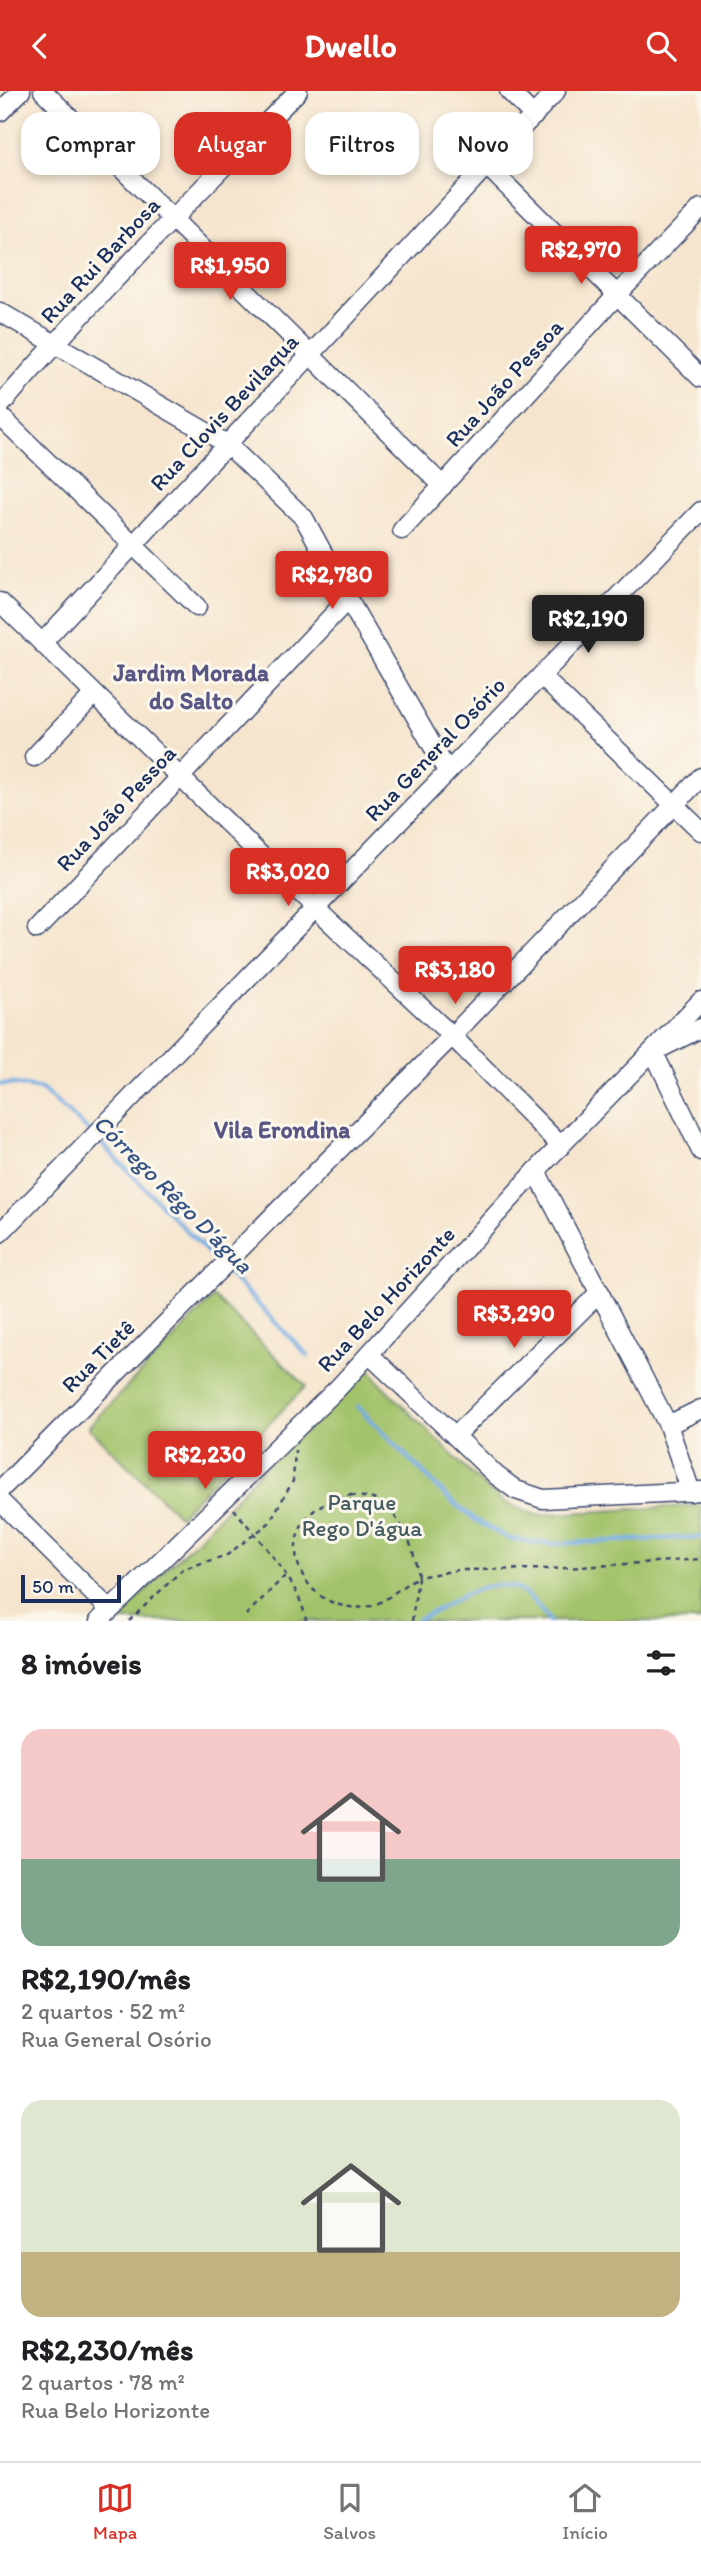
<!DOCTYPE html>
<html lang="pt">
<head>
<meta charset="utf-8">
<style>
  body { margin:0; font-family:Itim,sans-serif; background:#f2f2f2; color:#202124; height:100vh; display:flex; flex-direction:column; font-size:26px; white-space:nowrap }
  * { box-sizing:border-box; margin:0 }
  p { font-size:23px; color:#757577 }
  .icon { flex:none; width:38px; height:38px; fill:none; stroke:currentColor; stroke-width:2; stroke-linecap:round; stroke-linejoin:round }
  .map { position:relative; height:1530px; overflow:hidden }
  .drawer { display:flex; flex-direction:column; background:#fff; flex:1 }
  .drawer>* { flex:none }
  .hud { position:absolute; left:21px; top:21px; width:660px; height:63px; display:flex; gap:14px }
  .scale { position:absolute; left:21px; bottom:18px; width:100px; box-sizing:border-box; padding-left:7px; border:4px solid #1b2f5e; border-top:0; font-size:19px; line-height:24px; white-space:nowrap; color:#1b2f5e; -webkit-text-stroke:5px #fbf7ec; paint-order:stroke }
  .price { position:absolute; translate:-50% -60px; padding:0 16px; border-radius:7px; background:#d93025; color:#fff; font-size:23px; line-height:46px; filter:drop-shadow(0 2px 4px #0008) }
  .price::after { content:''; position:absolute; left:50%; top:42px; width:21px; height:16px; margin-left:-10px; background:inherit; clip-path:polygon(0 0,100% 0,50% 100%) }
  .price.current { background:#222; color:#fff }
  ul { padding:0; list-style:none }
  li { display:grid; align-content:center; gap:14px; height:371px; padding:0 21px }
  li span { display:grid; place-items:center; height:217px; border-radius:21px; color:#555 }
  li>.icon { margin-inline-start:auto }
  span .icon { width:126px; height:126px; fill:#fffc; stroke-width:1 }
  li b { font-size:30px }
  h2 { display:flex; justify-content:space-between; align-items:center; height:84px; padding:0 21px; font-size:30px }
  .chip { padding:0 24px; border-radius:21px; background:#fff; box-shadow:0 4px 10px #0003; font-size:24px; line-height:63px }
  .chip.current { background:#d93025; color:#fff }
  header { display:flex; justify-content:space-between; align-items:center; height:91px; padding:0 21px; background:#d93025; color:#fff; font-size:32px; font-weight:700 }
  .menu { display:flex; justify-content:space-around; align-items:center; height:98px; border-top:2px solid #e0e0e0; background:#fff; font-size:19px; color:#757577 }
  .menu a { display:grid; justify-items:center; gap:4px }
  .menu .current { color:#d93025 }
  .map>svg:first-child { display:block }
  .green { fill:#a3c36b; stroke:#5f7964; stroke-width:2 }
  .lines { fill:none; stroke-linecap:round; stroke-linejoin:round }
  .stream { stroke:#74ace3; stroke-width:4.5 }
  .minor-casing { stroke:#3c4a6f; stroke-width:21 }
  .path { stroke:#3c4a6f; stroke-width:2.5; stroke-dasharray:5 5; stroke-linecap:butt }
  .minor { stroke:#fff; stroke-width:18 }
  .labels { text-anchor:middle; stroke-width:6; stroke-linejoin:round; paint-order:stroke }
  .street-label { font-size:23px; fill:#1b2f5e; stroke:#fbf7ec }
  .park-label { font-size:23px; fill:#445b62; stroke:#fbf7ec }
  .neighbourhood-label { font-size:24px; font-weight:bold; fill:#585685; stroke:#fbf7ec }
  .water-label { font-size:24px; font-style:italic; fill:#365486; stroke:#fbf7ec }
</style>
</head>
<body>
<header><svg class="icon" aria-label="back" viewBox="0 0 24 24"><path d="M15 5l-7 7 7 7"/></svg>Dwello<svg class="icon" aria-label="search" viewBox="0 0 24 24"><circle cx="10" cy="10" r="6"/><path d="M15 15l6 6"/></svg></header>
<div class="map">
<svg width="701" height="1530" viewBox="0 0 701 1530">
  <rect width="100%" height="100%" fill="#fbf7ec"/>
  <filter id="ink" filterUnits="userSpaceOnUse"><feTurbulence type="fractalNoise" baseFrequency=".0143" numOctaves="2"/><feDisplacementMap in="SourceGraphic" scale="14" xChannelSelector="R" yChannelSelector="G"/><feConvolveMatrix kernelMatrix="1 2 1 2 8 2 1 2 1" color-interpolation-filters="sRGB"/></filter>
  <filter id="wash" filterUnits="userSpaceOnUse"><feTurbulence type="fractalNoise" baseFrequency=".00686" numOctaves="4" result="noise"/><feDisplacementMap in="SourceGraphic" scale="28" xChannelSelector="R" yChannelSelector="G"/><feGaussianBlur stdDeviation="1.57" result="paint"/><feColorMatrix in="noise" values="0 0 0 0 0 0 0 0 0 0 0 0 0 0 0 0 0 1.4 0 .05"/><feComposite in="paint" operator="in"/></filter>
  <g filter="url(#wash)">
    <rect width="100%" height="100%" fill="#f6e5ce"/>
    <g class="green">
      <polygon points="214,1206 306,1295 179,1425 88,1336"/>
      <polygon points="369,1276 379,1291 456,1368 486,1397 505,1412 537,1424 701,1414 701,1530 117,1530 166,1478 197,1449 289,1349"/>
    </g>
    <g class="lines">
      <g class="stream">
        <polyline points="0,993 15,993 41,998 90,1041"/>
        <polyline points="96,1047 220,1174"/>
        <polyline points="226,1180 308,1265"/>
        <polyline points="358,1316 450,1409 477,1430 509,1448 549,1453 701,1446"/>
        <path d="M 418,1528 C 449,1516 490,1478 524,1502 C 533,1508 543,1521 549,1530"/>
      </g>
    </g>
  </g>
  <g filter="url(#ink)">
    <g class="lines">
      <defs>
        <g id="minor">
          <polyline points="43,0 443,395"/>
          <polyline points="509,0 534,25"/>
          <polyline points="0,21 21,0"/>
          <polyline points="487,75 701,287"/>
          <polyline points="0,221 227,353 304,427 348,508 447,680"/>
          <path d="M 0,315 C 95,206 196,103 298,0"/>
          <polyline points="0,325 197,516"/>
          <polyline points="402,439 617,204 701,117"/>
          <polyline points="0,511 315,817 452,945 561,1055"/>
          <polyline points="42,552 556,0"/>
          <polyline points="541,585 701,740"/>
          <polyline points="34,666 94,603"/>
          <polyline points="37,838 348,508"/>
          <polyline points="663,956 701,937"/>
          <polyline points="653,960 701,1060"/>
          <polyline points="536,1080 668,1334 691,1401"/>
          <polyline points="0,1142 701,420"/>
          <polyline points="370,1264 497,1385 516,1399 543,1408 701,1400"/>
          <polyline points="668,1334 701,1318"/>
          <polyline points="456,1344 600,1201"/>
          <polyline points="0,1399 452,945 701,686"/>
          <polyline points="0,1410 109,1518"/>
          <polyline points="99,1530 339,1296 536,1080 701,910"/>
        </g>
      </defs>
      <use href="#minor" class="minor-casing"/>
      <g class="path">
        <path d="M 351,1404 C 358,1405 366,1406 373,1408 C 401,1421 415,1457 418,1486 C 402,1494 389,1509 371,1515 C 295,1530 258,1420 351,1404 Z"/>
        <path d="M 234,1418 C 257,1447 301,1492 306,1530"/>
        <polyline points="246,1524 285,1485"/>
        <polyline points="129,1530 183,1478 227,1464 269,1432 293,1390 295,1359"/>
        <polyline points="412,1530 418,1486 458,1479 550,1478 701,1468"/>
      </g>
      <use href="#minor" class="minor"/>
    </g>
  </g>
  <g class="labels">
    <g class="street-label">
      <text transform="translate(100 169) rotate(-47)" y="8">Rua Rui Barbosa</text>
      <text transform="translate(504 292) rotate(-48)" y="8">Rua João Pessoa</text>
      <text transform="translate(224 321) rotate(-47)" y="8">Rua Clovis Bevilaqua</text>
      <text transform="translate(435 658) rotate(-46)" y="8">Rua General Osório</text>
      <text transform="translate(116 717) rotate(-47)" y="8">Rua João Pessoa</text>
      <text transform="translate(386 1208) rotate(-47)" y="8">Rua Belo Horizonte</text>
      <text transform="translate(98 1265) rotate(-45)" y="8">Rua Tietê</text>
    </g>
    <g class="park-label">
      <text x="362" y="1419">Parque<tspan x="362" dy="26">Rego D'água</tspan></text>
    </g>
    <g class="neighbourhood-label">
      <text x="191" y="590">Jardim Morada<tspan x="191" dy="28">do Salto</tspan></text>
      <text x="282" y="1047">Vila Erondina</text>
    </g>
    <g class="water-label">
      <text transform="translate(173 1103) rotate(45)" y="8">Córrego Rêgo D'água</text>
    </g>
  </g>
</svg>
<div class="scale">50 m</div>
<b class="price" style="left:581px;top:195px">R$2,970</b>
<b class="price" style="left:230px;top:211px">R$1,950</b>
<b class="price" style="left:332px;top:520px">R$2,780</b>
<b class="price current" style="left:588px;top:564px">R$2,190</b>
<b class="price" style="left:288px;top:817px">R$3,020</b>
<b class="price" style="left:455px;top:915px">R$3,180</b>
<b class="price" style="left:514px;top:1259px">R$3,290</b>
<b class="price" style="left:205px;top:1400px">R$2,230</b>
<div class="hud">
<a class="chip">Comprar</a>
<a class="chip current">Alugar</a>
<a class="chip">Filtros</a>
<a class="chip">Novo</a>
</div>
</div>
<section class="drawer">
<h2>8 imóveis<svg class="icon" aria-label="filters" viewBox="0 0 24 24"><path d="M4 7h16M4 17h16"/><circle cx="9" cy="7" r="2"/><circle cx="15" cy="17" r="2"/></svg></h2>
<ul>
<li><span style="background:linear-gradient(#f6c9c9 60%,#7fa58c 0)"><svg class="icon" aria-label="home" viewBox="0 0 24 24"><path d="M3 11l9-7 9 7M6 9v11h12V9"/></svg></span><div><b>R$2,190/mês</b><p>2 quartos · 52 m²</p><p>Rua General Osório</p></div></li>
<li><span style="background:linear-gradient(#dfe7d0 70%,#c2b280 0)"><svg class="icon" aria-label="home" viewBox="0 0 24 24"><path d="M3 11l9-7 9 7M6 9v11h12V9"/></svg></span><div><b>R$2,230/mês</b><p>2 quartos · 78 m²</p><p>Rua Belo Horizonte</p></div></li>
</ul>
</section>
<nav class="menu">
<a class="current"><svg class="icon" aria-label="map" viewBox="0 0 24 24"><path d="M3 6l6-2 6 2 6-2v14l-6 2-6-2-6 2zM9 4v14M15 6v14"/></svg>Mapa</a>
<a><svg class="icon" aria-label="saved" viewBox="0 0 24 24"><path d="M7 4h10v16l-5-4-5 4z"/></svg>Salvos</a>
<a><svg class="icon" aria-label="home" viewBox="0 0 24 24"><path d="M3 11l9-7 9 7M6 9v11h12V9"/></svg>Início</a>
</nav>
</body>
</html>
